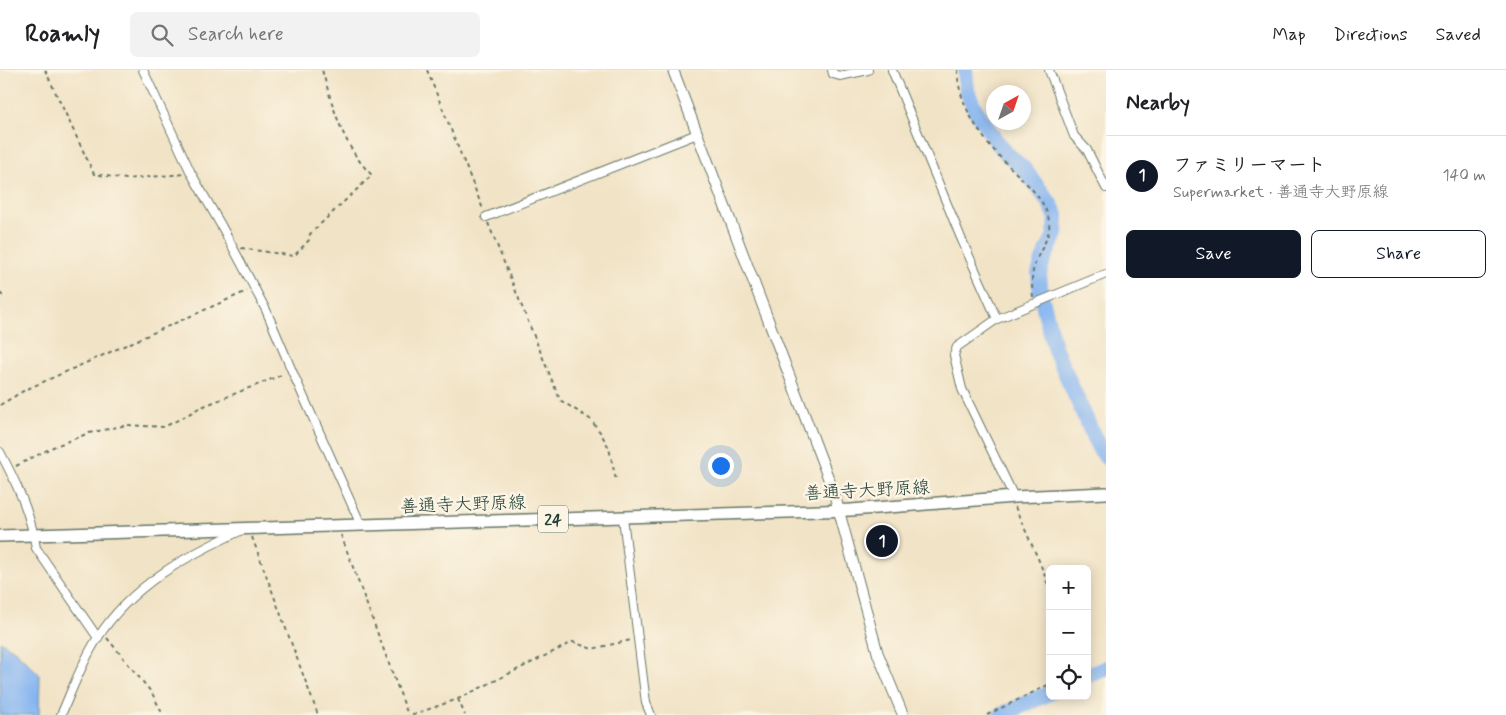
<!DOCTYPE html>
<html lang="en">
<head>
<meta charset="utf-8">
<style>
  :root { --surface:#fff; --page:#f2f2f2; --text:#202124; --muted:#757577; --line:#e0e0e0; --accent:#111827 }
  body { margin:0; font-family:Mynerve,"Klee One",sans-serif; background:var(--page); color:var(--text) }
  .controls { position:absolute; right:15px; bottom:15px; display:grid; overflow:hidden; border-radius:8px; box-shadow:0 2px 12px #0003 }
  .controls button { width:45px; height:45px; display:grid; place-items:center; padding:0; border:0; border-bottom:1px solid var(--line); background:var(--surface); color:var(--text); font:25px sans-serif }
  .compass { position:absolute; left:986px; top:15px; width:45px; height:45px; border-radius:50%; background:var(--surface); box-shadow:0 2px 12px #0003; rotate:40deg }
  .you { position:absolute; left:720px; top:395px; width:18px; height:18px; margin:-12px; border:4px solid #fff; border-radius:50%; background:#1a73e8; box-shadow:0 0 0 8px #1a73e833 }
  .badge { display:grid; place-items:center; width:32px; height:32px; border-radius:50%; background:var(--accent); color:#fff; font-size:16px; font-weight:700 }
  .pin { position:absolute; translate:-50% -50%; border:2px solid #fff; box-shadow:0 1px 5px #0006 }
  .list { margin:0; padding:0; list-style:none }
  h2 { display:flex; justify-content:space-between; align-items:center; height:65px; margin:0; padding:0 20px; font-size:21px }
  h2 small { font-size:16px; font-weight:400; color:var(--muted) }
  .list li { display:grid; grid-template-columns:32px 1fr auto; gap:15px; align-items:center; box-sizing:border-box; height:80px; padding:0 20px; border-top:1px solid var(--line) }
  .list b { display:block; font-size:19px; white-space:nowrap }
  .list p { margin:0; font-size:16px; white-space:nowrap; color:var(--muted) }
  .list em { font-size:16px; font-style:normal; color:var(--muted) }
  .actions { display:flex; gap:10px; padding:15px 20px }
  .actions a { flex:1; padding:11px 0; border:1px solid var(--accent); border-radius:8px; text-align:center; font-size:18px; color:var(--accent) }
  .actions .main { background:var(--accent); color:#fff }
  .icon { flex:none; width:28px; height:28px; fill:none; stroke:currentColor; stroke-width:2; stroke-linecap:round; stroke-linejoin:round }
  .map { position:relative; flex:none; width:1106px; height:645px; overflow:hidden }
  header { display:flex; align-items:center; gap:30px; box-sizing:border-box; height:70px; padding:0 25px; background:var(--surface); border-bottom:1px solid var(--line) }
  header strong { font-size:24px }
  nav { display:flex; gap:28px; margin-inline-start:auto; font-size:18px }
  .search { width:350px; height:45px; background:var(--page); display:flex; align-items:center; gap:12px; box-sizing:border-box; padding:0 18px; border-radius:8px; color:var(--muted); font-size:19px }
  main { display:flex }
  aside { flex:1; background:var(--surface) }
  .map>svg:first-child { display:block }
  .water { fill:#86b5f1; stroke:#527992 }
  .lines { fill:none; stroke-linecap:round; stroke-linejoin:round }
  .river { stroke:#86b5f1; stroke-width:16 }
  .building { fill:#d09791 }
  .street-casing { stroke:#687767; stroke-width:10 }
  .secondary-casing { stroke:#687767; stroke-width:12 }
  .primary-casing { stroke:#687767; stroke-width:14 }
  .path { stroke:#687767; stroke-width:2; stroke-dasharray:4 4; stroke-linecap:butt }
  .street { stroke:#fff; stroke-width:8 }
  .secondary { stroke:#fff; stroke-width:10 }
  .primary { stroke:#fff; stroke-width:11 }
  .labels { text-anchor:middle; stroke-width:5; stroke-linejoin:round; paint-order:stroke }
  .shield { fill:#fcf5e5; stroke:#617469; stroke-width:1 }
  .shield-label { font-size:16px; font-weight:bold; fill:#1f3d34 }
  .street-label { font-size:18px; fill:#1f3d34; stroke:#fcf5e5 }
</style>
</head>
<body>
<header>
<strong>Roamly</strong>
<div class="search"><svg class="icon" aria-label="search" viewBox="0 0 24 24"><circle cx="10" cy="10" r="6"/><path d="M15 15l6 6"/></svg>Search here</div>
<nav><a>Map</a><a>Directions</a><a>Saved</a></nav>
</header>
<main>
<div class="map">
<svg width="1106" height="645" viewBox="0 0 1106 645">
  <rect width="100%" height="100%" fill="#fcf5e5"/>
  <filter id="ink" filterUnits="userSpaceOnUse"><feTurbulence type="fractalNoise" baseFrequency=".02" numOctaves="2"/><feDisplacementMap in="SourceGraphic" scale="10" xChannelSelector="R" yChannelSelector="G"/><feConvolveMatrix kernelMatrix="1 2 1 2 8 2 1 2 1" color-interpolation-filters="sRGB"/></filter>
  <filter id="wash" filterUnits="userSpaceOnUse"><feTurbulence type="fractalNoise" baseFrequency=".0096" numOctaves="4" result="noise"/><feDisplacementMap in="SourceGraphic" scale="20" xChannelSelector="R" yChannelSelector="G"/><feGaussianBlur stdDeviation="1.12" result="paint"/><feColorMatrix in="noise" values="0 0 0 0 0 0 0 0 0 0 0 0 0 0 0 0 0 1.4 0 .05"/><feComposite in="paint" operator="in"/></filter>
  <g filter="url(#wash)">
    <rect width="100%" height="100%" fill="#f1e3c6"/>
    <path class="water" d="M0 571 17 582 40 605 39 645H0Z"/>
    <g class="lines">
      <path class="river" d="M965 0 967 21 975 39 994 68 1006 83 1024 99 1049 132 1056 145 1055 165 1043 190 1039 204 1041 225 1054 277 1098 376 1106 387
        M1087 606 1106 598
        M1001 645 1050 623"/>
    </g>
    <g id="blocks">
      <path class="building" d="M893 463 895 477 871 480 870 465Z"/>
    </g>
  </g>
  <g filter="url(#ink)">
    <use href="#blocks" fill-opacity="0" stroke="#687767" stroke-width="1"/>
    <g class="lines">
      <g class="street-casing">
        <path id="street" d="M143 0 191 103 222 157 266 240 292 301 361 455
          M832 0 833 4 840 6 868 0
          M892 0 961 168 997 249
          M1049 0 1074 66 1087 80 1106 118
          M486 147 697 64
          M0 382C16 412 31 444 36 478L98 568
          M1014 427 962 319 954 285 957 277 997 249 1106 204
          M623 448 646 633 651 645
          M61 645C72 620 82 592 97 569 131 515 186 486 242 460"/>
      </g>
      <g class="secondary-casing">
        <path id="secondary" d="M673 0 834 423 878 584 903 645"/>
      </g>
      <g class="primary-casing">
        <path id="primary" d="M0 466 851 440 1014 427 1106 423"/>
      </g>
      <path class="path" d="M45 0 94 104 126 109 184 104
        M427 0 483 139
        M958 0C956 31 982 69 1003 90 1017 105 1040 123 1047 143 1055 165 1040 176 1034 197 1031 207 1032 217 1033 227
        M488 153 560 330 590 349 600 362 609 378 616 410
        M241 178 294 186 309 170 310 164 372 105C343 78 333 36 322 0
        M0 223 2 225 0 230
        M0 335 25 320 247 221
        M16 396 53 377 89 363 127 355 164 357 182 348 199 338 284 304
        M1015 437 1040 493 1050 520
        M341 465 408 645
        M252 467 318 645
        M107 568 152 623 163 645
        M458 629 465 645
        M412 645 458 629 573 572 592 579 631 570
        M987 645 1050 614"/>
      <use href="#street" class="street"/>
      <use href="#secondary" class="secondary"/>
      <use href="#primary" class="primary"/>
    </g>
  </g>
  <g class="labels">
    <rect class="shield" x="538" y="435.5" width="30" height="27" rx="4"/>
    <g class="shield-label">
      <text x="553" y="455">24</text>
    </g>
    <g class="street-label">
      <text transform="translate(867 420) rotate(-3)" y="6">善通寺大野原線</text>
      <text transform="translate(463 434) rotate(-2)" y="6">善通寺大野原線</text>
    </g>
  </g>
</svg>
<div class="controls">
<button>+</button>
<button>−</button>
<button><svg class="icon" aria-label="locate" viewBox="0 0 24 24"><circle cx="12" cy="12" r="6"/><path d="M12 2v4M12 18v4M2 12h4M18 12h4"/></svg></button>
</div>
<svg class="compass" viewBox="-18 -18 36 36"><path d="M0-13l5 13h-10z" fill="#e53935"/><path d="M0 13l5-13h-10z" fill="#757577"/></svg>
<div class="you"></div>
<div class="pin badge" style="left:882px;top:471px">1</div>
</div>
<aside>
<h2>Nearby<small></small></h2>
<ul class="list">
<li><span class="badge">1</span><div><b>ファミリーマート</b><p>Supermarket · 善通寺大野原線</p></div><em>140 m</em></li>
</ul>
<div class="actions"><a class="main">Save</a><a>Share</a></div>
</aside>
</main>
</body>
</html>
